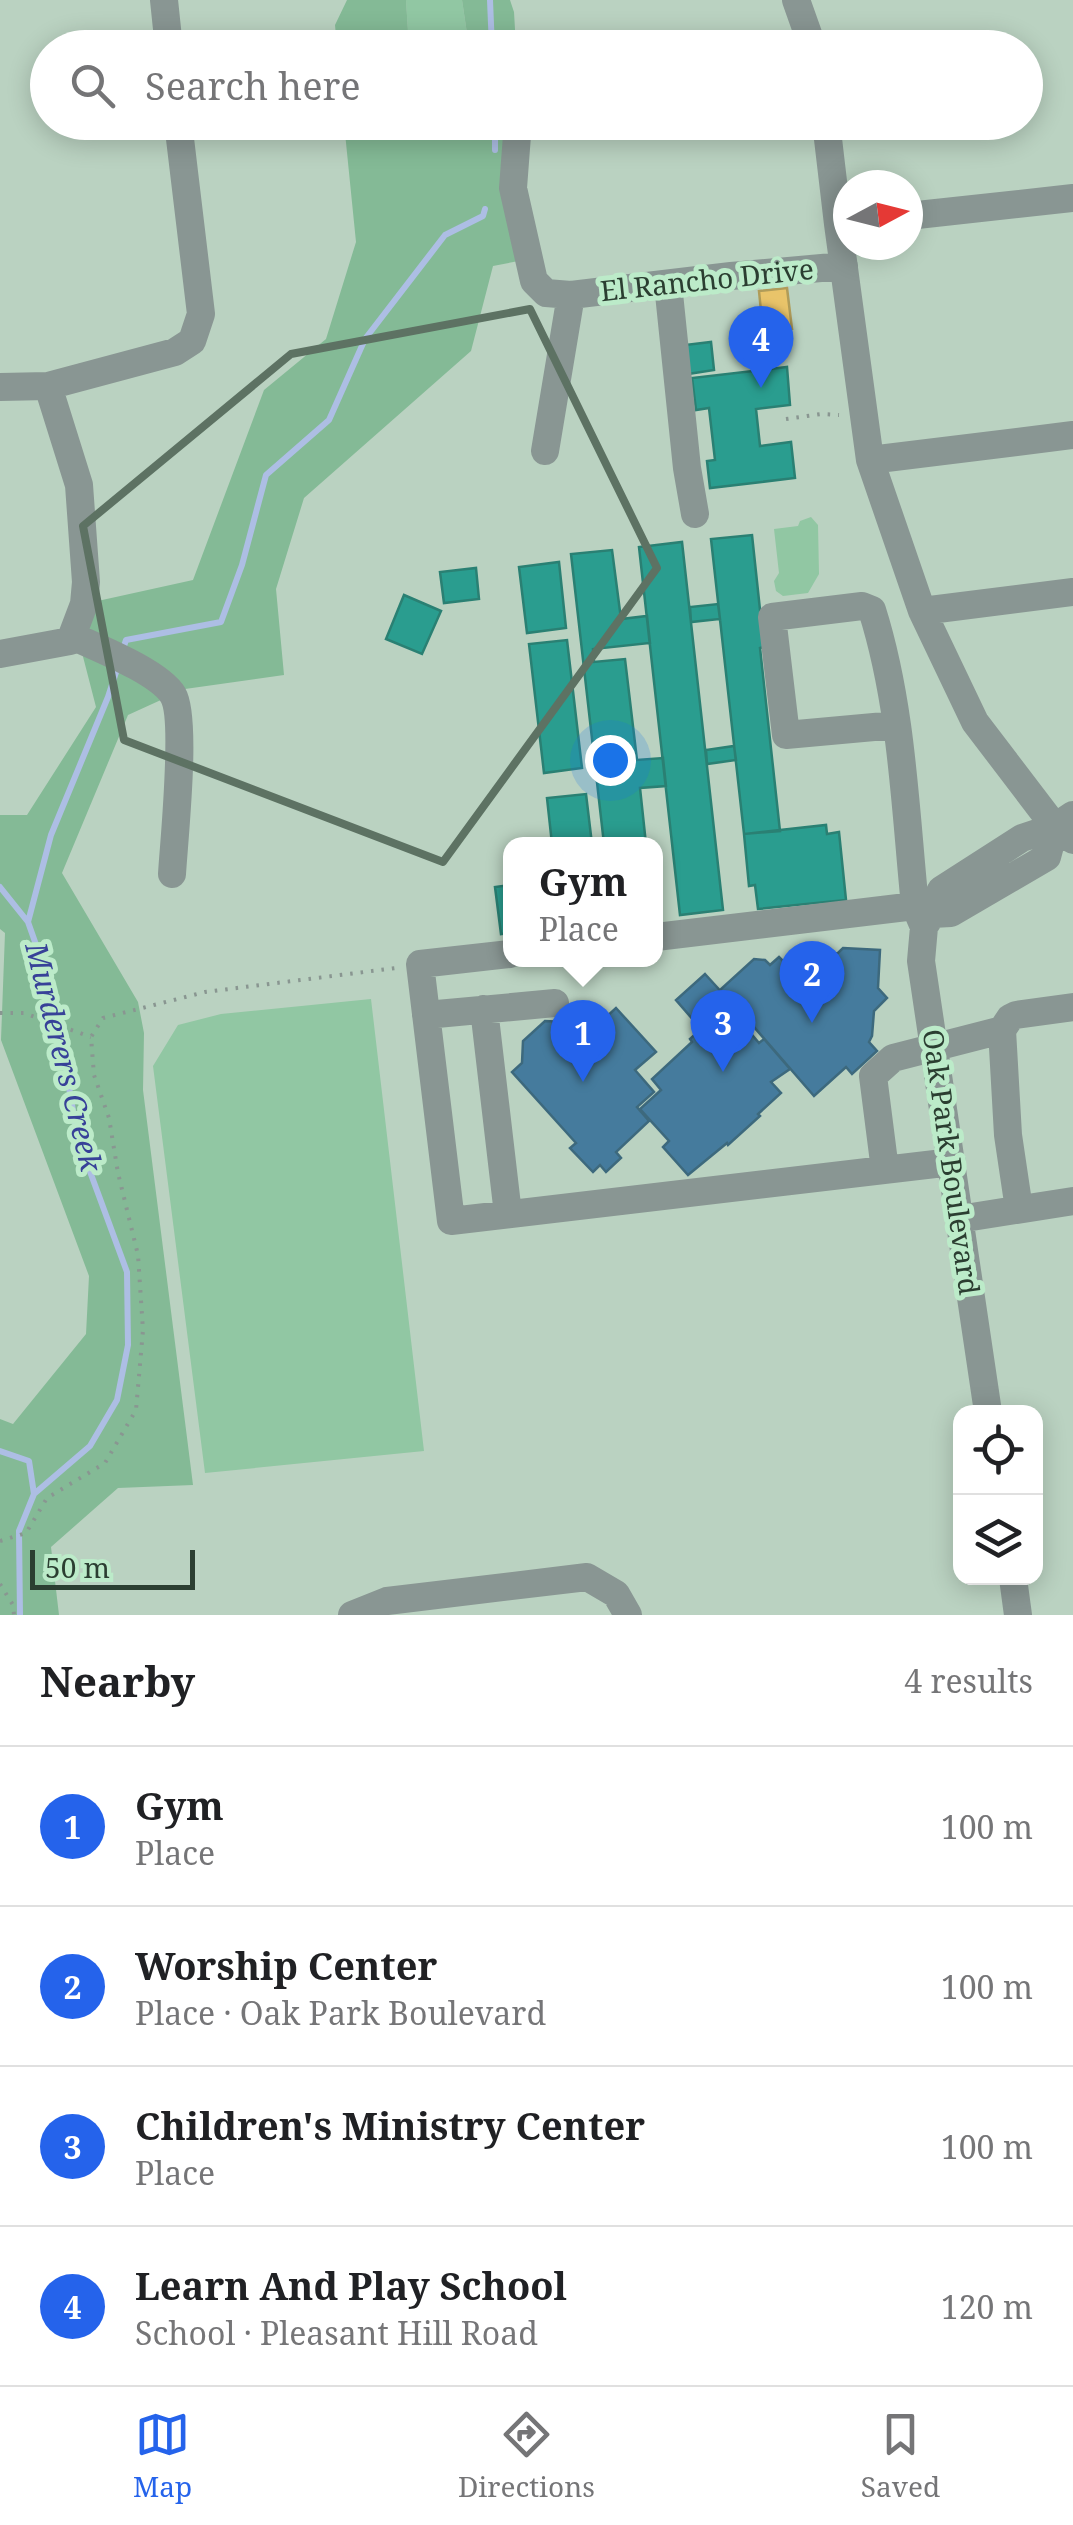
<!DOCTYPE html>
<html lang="en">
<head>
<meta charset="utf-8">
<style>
  :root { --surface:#fff; --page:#f6f6f6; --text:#202124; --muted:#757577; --line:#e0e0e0; --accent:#2563eb }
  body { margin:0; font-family:"Noto Serif",serif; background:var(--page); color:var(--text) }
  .controls { position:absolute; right:30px; bottom:30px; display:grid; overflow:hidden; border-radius:20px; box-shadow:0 5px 25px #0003 }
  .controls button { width:90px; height:90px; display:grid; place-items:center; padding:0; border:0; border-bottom:2px solid var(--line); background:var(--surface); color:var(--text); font:50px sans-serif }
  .compass { position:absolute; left:833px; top:170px; width:90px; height:90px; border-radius:50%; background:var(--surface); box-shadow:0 5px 25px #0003; rotate:83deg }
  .scale { position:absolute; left:30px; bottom:25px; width:165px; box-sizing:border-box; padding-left:10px; border:5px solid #2b3e31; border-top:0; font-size:28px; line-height:35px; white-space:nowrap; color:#2b3e31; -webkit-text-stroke:8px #bcebc9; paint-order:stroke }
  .you { position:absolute; left:610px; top:760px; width:35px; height:35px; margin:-25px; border:8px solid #fff; border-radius:50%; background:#1a73e8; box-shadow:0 0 0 15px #1a73e833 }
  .badge { display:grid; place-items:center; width:65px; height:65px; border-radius:50%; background:var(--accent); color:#fff; font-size:32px; font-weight:700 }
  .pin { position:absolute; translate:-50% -82px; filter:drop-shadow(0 2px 5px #0008) }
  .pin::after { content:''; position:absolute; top:52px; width:35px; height:30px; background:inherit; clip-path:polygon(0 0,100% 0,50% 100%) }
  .popup { position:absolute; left:503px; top:837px; width:160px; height:130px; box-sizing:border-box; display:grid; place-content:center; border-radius:20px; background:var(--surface); filter:drop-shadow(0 2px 8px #0005); font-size:32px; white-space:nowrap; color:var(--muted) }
  .popup b { font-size:38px; color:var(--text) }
  .popup::after { content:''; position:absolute; left:50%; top:100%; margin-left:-20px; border:20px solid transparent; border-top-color:var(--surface) }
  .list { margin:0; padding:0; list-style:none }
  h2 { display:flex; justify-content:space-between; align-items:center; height:130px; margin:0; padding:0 40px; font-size:42px }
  h2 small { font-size:32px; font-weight:400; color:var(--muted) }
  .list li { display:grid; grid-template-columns:65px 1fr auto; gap:30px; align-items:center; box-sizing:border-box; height:160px; padding:0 40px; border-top:2px solid var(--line) }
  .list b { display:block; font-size:38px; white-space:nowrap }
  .list p { margin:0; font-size:32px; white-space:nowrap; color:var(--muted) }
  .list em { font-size:32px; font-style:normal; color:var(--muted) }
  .icon { flex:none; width:55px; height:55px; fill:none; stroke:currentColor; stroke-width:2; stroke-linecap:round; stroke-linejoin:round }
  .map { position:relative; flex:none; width:1073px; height:1615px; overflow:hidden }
  .search { position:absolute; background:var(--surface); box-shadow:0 5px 25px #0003; left:30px; right:30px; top:30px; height:110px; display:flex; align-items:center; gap:25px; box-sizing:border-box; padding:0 35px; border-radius:55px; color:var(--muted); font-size:38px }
  .sheet { height:770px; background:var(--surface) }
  nav { display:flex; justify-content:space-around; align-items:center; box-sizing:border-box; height:140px; border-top:2px solid var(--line); background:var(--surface); font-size:28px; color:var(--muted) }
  nav a { display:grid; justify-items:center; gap:5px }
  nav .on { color:var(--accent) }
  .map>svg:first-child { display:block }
  .green { fill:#91c7a3 }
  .forest { fill:#84ba96 }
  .homes { fill:#e9c46a; stroke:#b09c59; stroke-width:2.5 }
  .schools { fill:#2a9d8f; stroke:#2a8073; stroke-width:2.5 }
  .public { fill:#457b9d; stroke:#3d697d; stroke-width:2.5 }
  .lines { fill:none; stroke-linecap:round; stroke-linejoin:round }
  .stream { stroke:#adbee4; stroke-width:6 }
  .path { stroke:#899691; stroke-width:4; stroke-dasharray:2.5 8; stroke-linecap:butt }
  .minor { stroke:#899693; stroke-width:28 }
  .marked { fill:none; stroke:#5d7263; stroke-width:8; stroke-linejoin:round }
  .labels { text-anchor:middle; stroke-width:10; stroke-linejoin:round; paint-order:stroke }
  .street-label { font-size:28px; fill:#2b3e31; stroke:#bcebc9 }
  .water-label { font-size:30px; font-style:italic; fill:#374198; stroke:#bcebc9 }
</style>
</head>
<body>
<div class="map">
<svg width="1073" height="1615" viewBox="0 0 1073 1615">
  <rect width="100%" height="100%" fill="#bad2c1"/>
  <path class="green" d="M406 0H462L469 47H409Z
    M424 123H480L482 138 440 135Z
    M811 517 818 525 819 574 808 593 783 596 776 591 774 581 779 573 774 529 798 526 800 521Z
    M371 999 424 1451 205 1473 153 1066 178 1025 221 1014Z"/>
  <path class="forest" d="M347 0H406L409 47H337L335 25Z
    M462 0H510L514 12 516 47H469Z
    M344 123H424L440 135 481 138 480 123H518L529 259 493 266 471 351 304 498 276 589 284 675 185 689 128 715 62 873 138 1002 144 1033 143 1090 193 1485 118 1488 51 1547 59 1615H0V1419L13 1424 86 1334 89 1276 1 1040 5 933 0 929V815H27L96 707 80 645 84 604 193 580 264 390 326 339 356 242Z"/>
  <path class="homes" d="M787 288 792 329 782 330 784 352 760 355 757 332 763 331 759 291Z"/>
  <path class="schools" d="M711 342 714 370 688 374 685 345Z
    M787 367 790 405 756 409 760 446 791 442 795 478 710 488 707 461 715 460 709 408 696 410 692 378Z
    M752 535 764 647 760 648 780 831 744 834 711 539Z
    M682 542 723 910 680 915 639 547Z
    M612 550 621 619 647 616 650 643 593 649 594 662 625 659 637 760 663 758 666 786 640 788 646 844H604L571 554Z
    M559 562 566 628 527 633 519 567Z
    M476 568 479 599 444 603 440 572Z
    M404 595 441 611 422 654 386 639Z
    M718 604 720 619 691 622 690 607Z
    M567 640 582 768 544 773 529 644Z
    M734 746 736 760 707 764 706 750Z
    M586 794 592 844H552L547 798Z
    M826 825 827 834 839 832 846 900 758 909 755 885 749 886 744 834Z
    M510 885V933L501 934 495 887Z"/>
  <path class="public" d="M843 948 880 950 878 988 887 998 874 1011 872 1036 869 1042 877 1051 852 1074 846 1067 814 1096 721 989 754 959 765 960 770 965 779 957 785 963 796 953 811 955 815 952H828L830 954 838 953Z
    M705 974 747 1020 743 1024 759 1043 764 1039 790 1069 771 1082 781 1093 758 1114 760 1116 728 1145 727 1143 688 1175 663 1147 669 1141 640 1109 661 1090 652 1079 692 1042 690 1039 701 1029 676 1000Z
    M616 1008 656 1052 635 1070 654 1092 637 1107 649 1121 616 1152 621 1158 606 1172 600 1165 593 1172 570 1148 576 1143 512 1072 522 1063 523 1041 545 1021 566 1022 577 1013 592 1030Z"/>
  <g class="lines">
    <path class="stream" d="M490 0 492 48
      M495 122V150
      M123 649 126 640 221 622 242 565 266 475 329 420 365 339 445 235 483 216 485 209
      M0 887 28 922 52 990 78 1139 127 1272 128 1345 117 1400 90 1446 34 1494 19 1531 20 1615
      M28 922 51 835 108 697 118 666
      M0 1451 29 1461 34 1494"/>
    <path class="path" d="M786 419 821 414 839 415
      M0 1013H24L91 1037
      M0 1541 26 1533 47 1498 105 1463 136 1410 143 1330 138 1255 118 1173 109 1118 94 1075 91 1037 103 1018 205 992 396 968
      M0 1584 13 1605 14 1615"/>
    <path class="minor" d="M164 0 169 48
      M796 0 813 48
      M518 122 513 188 534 281 546 293 571 295 545 451
      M826 122 838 224 870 460 922 611 975 722 1055 827 1073 840
      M908 216 1073 198
      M668 284 687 468 695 514
      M571 295 731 276 844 266
      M0 387 48 386 175 352 192 341 201 314 178 122
      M870 460 1073 435
      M922 611 1073 592
      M72 636C98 648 159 672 173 695 187 718 174 840 172 874
      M0 654 70 641 84 604 86 582 79 485 48 386
      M896 725 786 735 772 617 862 606 872 610C902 705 905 807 915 906L924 927
      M932 914 951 913 1047 857 1055 827
      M656 937 915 906
      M510 954 420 964 451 1221 952 1162
      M484 1009 508 1214
      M426 1015 555 1003
      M885 1170 873 1076 893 1058 1002 1030
      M1019 1209 1008 1135 1002 1030 1010 1018 1016 1015 1073 1007
      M959 1219 1073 1201
      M988 1412 921 961 924 927 932 914 941 890 1022 838 1055 827 1073 815
      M1013 1578 1018 1615
      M352 1615 387 1601 587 1577 616 1594 628 1615"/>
  </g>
  <path class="marked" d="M530 309 657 568 443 862 124 740 83 526 291 354Z"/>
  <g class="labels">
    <g class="street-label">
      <text transform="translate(707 280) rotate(-6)" y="10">El Rancho Drive</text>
      <text transform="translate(951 1162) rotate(82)" y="10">Oak Park Boulevard</text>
    </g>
    <g class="water-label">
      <text transform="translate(63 1057) rotate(76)" y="10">Murderers Creek</text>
    </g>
  </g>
</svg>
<div class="controls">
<button><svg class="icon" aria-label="locate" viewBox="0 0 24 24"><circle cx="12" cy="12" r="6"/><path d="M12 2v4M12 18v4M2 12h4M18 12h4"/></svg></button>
<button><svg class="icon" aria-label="layers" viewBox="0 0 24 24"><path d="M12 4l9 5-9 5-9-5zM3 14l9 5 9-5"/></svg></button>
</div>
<svg class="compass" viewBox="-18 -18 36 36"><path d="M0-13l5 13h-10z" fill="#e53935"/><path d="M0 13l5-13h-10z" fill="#757577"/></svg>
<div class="scale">50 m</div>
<div class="you"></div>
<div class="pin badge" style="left:583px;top:1082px">1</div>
<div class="popup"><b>Gym</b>Place</div>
<div class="pin badge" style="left:812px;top:1023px">2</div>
<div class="pin badge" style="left:723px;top:1072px">3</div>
<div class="pin badge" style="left:761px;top:388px">4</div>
<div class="search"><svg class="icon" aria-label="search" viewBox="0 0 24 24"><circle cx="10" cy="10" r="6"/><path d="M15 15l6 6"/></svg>Search here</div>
</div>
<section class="sheet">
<h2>Nearby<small>4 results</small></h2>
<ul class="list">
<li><span class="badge">1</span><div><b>Gym</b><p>Place</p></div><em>100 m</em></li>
<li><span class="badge">2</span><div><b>Worship Center</b><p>Place · Oak Park Boulevard</p></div><em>100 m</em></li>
<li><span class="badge">3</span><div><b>Children's Ministry Center</b><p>Place</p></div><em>100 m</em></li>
<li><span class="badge">4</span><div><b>Learn And Play School</b><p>School · Pleasant Hill Road</p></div><em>120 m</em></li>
</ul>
</section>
<nav>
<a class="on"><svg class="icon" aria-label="map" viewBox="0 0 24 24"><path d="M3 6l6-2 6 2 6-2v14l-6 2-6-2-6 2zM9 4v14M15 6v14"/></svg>Map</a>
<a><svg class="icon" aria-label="directions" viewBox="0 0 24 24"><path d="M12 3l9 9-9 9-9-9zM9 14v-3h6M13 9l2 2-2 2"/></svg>Directions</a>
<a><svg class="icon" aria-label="saved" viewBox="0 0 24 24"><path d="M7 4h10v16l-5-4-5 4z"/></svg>Saved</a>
</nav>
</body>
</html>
